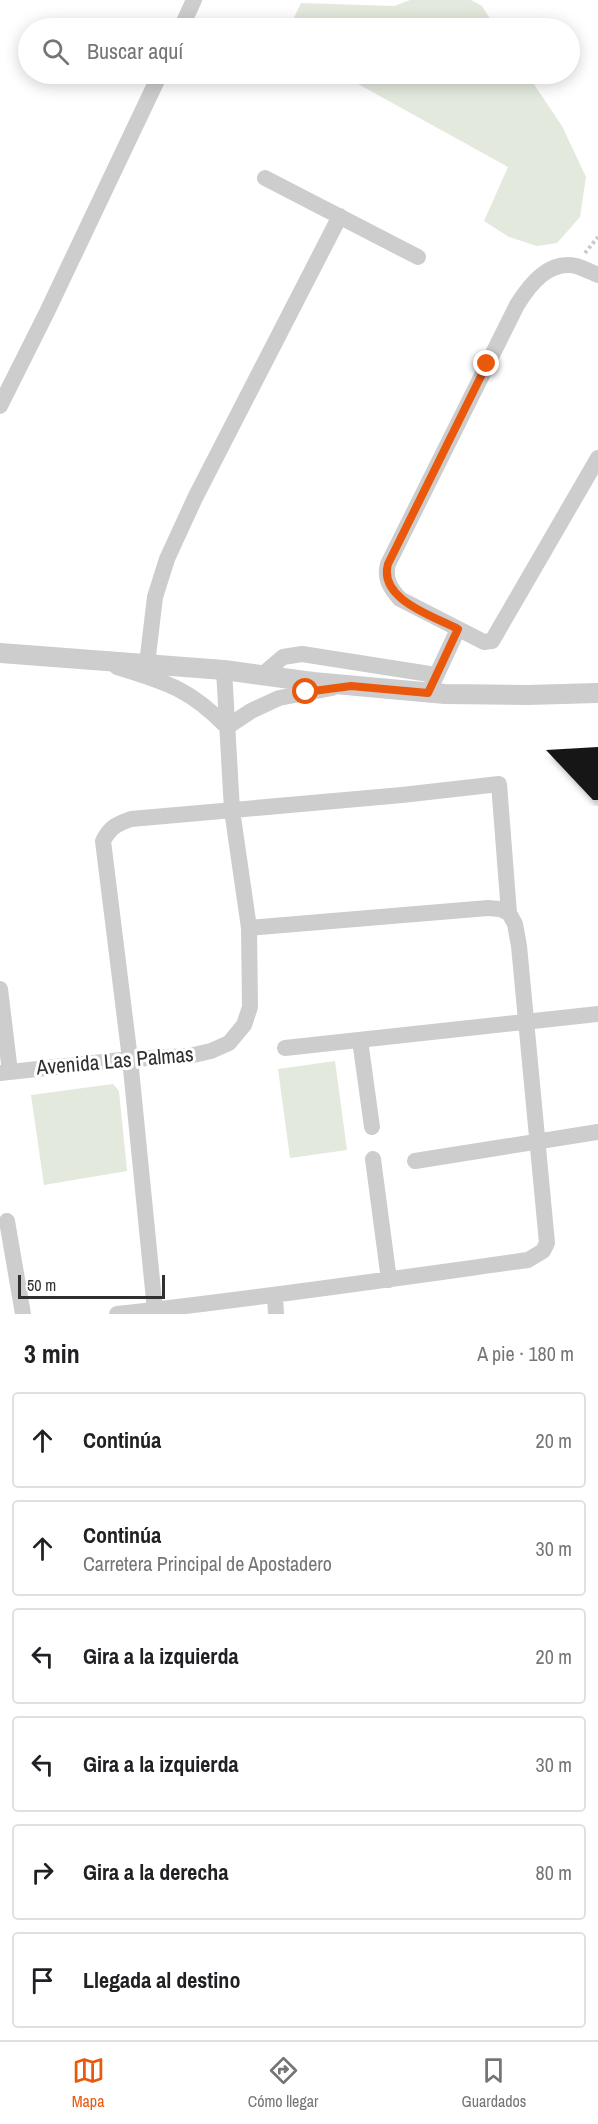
<!DOCTYPE html>
<html lang="es">
<head>
<meta charset="utf-8">
<style>
  :root { --surface:#fff; --page:#f6f6f6; --text:#202124; --muted:#757577; --line:#e0e0e0; --accent:#ea580c }
  body { margin:0; font-family:"Archivo Narrow",sans-serif; background:var(--page); color:var(--text) }
  .scale { position:absolute; left:18px; bottom:15px; width:147px; box-sizing:border-box; padding-left:6px; border:3px solid #303030; border-top:0; font-size:16px; line-height:21px; white-space:nowrap; color:#303030; -webkit-text-stroke:4px #fff; paint-order:stroke }
  .stop { position:absolute; width:18px; height:18px; margin:-14px; border:4px solid #ea580c; border-radius:50%; background:#fff }
  .stop.end { background:#ea580c; border-color:#fff; box-shadow:0 2px 6px #0008 }
  .list { margin:0; padding:0; list-style:none }
  h2 { display:flex; justify-content:space-between; align-items:center; height:78px; margin:0; padding:0 24px; font-size:26px }
  h2 small { font-size:20px; font-weight:400; color:var(--muted) }
  .list li { display:grid; grid-template-columns:39px 1fr auto; gap:18px; align-items:center; box-sizing:border-box; height:96px; margin:0 12px 12px; padding:0 12px; border:2px solid var(--line); border-radius:6px }
  .list b { display:block; font-size:22px; white-space:nowrap }
  .list p { margin:0; font-size:20px; white-space:nowrap; color:var(--muted) }
  .list em { font-size:20px; font-style:normal; color:var(--muted) }
  .icon { flex:none; width:33px; height:33px; fill:none; stroke:currentColor; stroke-width:2; stroke-linecap:round; stroke-linejoin:round }
  .map { position:relative; flex:none; width:598px; height:1314px; overflow:hidden }
  .search { position:absolute; background:var(--surface); box-shadow:0 3px 15px #0003; left:18px; right:18px; top:18px; height:66px; display:flex; align-items:center; gap:15px; box-sizing:border-box; padding:0 21px; border-radius:33px; color:var(--muted); font-size:22px }
  .sheet { height:726px; background:var(--surface) }
  nav { display:flex; justify-content:space-around; align-items:center; box-sizing:border-box; height:84px; border-top:2px solid var(--line); background:var(--surface); font-size:16px; color:var(--muted) }
  nav a { display:grid; justify-items:center; gap:3px }
  nav .on { color:var(--accent) }
  .map>svg:first-child { display:block }
  .green { fill:#e3e9dd }
  .building { fill:#171717; filter:url(#shadow) }
  .lines { fill:none; stroke-linecap:round; stroke-linejoin:round }
  .path { stroke:#cacaca; stroke-width:4; stroke-dasharray:3 3; stroke-linecap:butt }
  .minor { stroke:#cdcdcd; stroke-width:16 }
  .tertiary { stroke:#cdcdcd; stroke-width:20 }
  .route { stroke:#ea580c; stroke-width:8 }
  .labels { text-anchor:middle; stroke-width:6; stroke-linejoin:round; paint-order:stroke }
  .street-label { font-size:21px; fill:#303030; stroke:#fff }
</style>
</head>
<body>
<div class="map">
<svg width="598" height="1314" viewBox="0 0 598 1314">
  <defs>
    <filter id="shadow"><feDropShadow dx="3.5" dy="6" stdDeviation="3" flood-color="#0004"/></filter>
  </defs>
  <rect width="100%" height="100%" fill="#fff"/>
  <path class="green" d="M410 0H471L482 6 496 28H289L301 3 394 6Z
    M340 74H527L562 126 586 177 580 217 557 243 537 246 509 237 484 221 508 167Z
    M335 1061 347 1150 290 1158 278 1069Z
    M113 1084 119 1091 127 1171 44 1185 31 1095Z"/>
  <path class="building" d="M598 747V800H593L546 750Z"/>
  <g class="lines">
    <path class="path" d="M585 253 598 237"/>
    <path class="minor" d="M181 28 194 0
      M265 178 418 257
      M598 275C591 272 583 268 576 266 549 260 530 284 517 305L388 564C384 578 390 588 400 599L484 642 492 641 598 458
      M0 406 47 312 160 74
      M147 664 155 597 167 559 195 498 340 216
      M117 667C166 682 190 689 227 727L251 711 279 698 332 688
      M262 675 283 657 302 654 436 675
      M432 685 458 629
      M249 928 488 908 500 909 509 913
      M0 989 10 1072
      M360 1040 372 1127
      M285 1048 598 1014
      M0 1073 130 1059 189 1056 211 1051 229 1043 244 1025 250 1007 249 928 232 810 224 670
      M373 1159 389 1280
      M415 1161 598 1132
      M7 1221 23 1314
      M275 1296 276 1314
      M117 1314C254 1299 391 1279 528 1260L543 1251 547 1243 519 946 515 924 509 913 499 784 402 795 131 819C117 824 110 827 103 841L130 1059 155 1310"/>
    <path class="tertiary" d="M0 653 224 670 313 682 445 694 527 695 598 693"/>
  </g>
  <g class="lines">
    <path class="route" d="M306 692 351 686 428 693 458 629C433 616 378 599 388 564L487 364"/>
  </g>
  <g class="labels">
    <g class="street-label">
      <text transform="translate(115 1061) rotate(-5)" y="7">Avenida Las Palmas</text>
    </g>
  </g>
</svg>
<div class="scale">50 m</div>
<div class="stop" style="left:306px;top:692px"></div>
<div class="stop end" style="left:487px;top:364px"></div>
<div class="search"><svg class="icon" aria-label="search" viewBox="0 0 24 24"><circle cx="10" cy="10" r="6"/><path d="M15 15l6 6"/></svg>Buscar aquí</div>
</div>
<section class="sheet">
<h2>3 min<small>A pie · 180 m</small></h2>
<ul class="list">
<li><svg class="icon" aria-label="ahead" viewBox="0 0 24 24"><path d="M12 20V5M6 11l6-6 6 6"/></svg><div><b>Continúa</b></div><em>20 m</em></li>
<li><svg class="icon" aria-label="ahead" viewBox="0 0 24 24"><path d="M12 20V5M6 11l6-6 6 6"/></svg><div><b>Continúa</b><p>Carretera Principal de Apostadero</p></div><em>30 m</em></li>
<li><svg class="icon" aria-label="left" viewBox="0 0 24 24"><path d="M17 20v-9H6M10 6l-5 5 5 5"/></svg><div><b>Gira a la izquierda</b></div><em>20 m</em></li>
<li><svg class="icon" aria-label="left" viewBox="0 0 24 24"><path d="M17 20v-9H6M10 6l-5 5 5 5"/></svg><div><b>Gira a la izquierda</b></div><em>30 m</em></li>
<li><svg class="icon" aria-label="right" viewBox="0 0 24 24"><path d="M7 20v-9h11M14 6l5 5-5 5"/></svg><div><b>Gira a la derecha</b></div><em>80 m</em></li>
<li><svg class="icon" aria-label="arrive" viewBox="0 0 24 24"><path d="M6 21V4h12l-3 4 3 4H6"/></svg><div><b>Llegada al destino</b></div></li>
</ul>
</section>
<nav>
<a class="on"><svg class="icon" aria-label="map" viewBox="0 0 24 24"><path d="M3 6l6-2 6 2 6-2v14l-6 2-6-2-6 2zM9 4v14M15 6v14"/></svg>Mapa</a>
<a><svg class="icon" aria-label="directions" viewBox="0 0 24 24"><path d="M12 3l9 9-9 9-9-9zM9 14v-3h6M13 9l2 2-2 2"/></svg>Cómo llegar</a>
<a><svg class="icon" aria-label="saved" viewBox="0 0 24 24"><path d="M7 4h10v16l-5-4-5 4z"/></svg>Guardados</a>
</nav>
</body>
</html>
